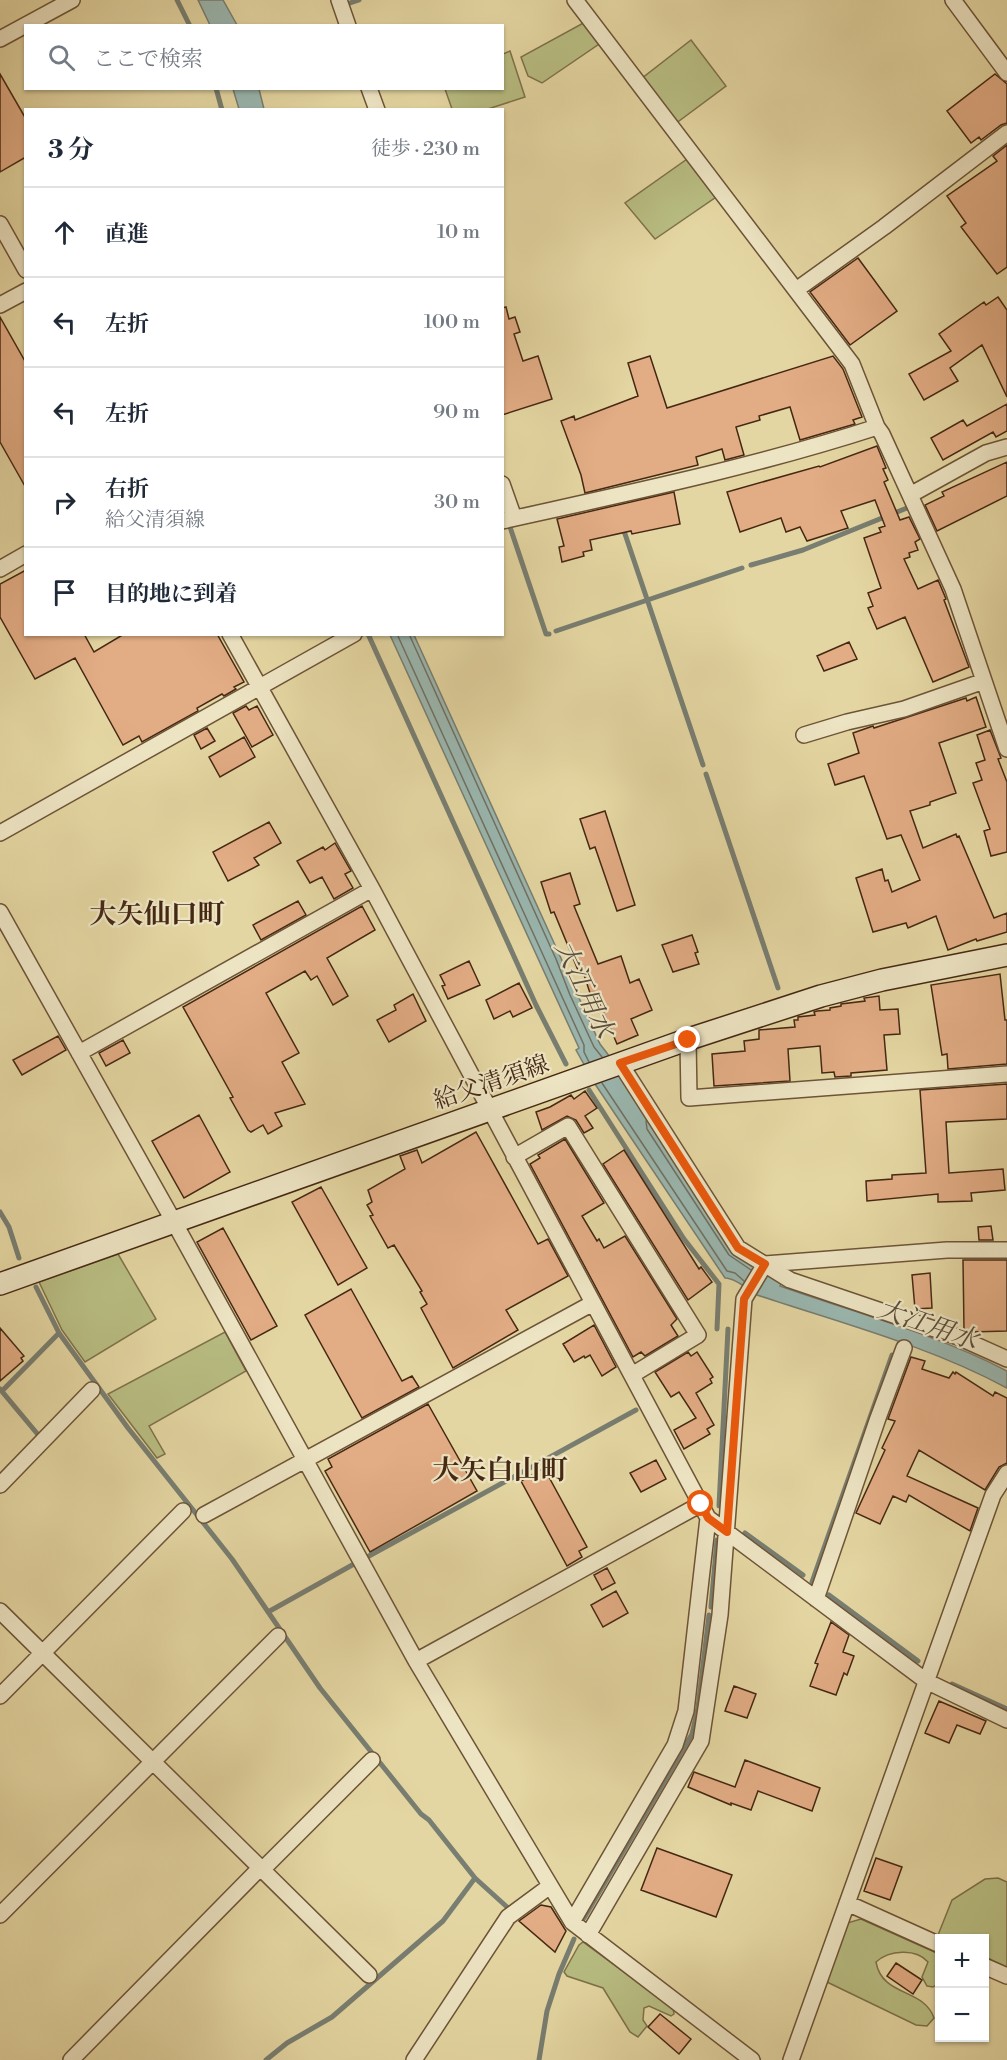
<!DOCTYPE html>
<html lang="ja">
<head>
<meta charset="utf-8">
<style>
  :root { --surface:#fff; --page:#f2f2f3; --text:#1f2937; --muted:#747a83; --line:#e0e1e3 }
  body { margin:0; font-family:"Libre Bodoni","Noto Serif JP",serif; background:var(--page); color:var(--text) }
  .controls { position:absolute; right:18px; bottom:18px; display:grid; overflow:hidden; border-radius:0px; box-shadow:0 2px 4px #0004 }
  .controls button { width:54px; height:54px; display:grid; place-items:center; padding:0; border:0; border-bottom:2px solid var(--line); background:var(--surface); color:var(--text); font:30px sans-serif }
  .stop { position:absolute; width:18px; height:18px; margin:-14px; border:4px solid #ea580c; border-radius:50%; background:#fff }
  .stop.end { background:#ea580c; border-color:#fff; box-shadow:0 2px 6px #0008 }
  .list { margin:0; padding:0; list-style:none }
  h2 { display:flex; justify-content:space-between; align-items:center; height:78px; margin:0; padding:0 24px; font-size:26px }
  h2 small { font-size:20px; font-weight:400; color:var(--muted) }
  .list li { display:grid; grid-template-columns:39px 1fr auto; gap:18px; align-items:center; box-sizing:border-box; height:90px; padding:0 24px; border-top:2px solid var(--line) }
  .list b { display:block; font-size:22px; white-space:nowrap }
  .list p { margin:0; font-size:20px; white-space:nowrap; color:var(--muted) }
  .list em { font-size:20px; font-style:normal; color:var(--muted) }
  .icon { flex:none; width:33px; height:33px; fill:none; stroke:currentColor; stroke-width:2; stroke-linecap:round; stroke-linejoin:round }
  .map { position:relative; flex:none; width:1007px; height:2060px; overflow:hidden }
  .search { position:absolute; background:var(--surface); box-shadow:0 2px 4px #0004; left:24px; top:24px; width:480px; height:66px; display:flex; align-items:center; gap:15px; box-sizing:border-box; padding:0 21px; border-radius:0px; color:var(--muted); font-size:22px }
  .panel { position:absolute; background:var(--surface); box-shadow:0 2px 4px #0004; left:24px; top:108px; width:480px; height:528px; border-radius:0px }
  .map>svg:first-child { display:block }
  .green { fill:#b8bd82; stroke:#7e724a; stroke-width:1.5 }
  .water { fill:#9ab7b0; stroke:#787e71; stroke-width:1.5 }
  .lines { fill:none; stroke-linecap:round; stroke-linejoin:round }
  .shore { stroke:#707062; stroke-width:1.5 }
  .stream { stroke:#787e71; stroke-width:5 }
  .building { fill:#e2ac84; stroke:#452813; stroke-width:1.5 }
  .minor-casing { stroke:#6d5437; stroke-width:18 }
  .secondary-casing { stroke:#452813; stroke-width:24 }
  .minor { stroke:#ede4c3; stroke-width:15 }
  .secondary { stroke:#ede4c3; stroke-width:21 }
  .route { stroke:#ea580c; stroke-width:8 }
  .labels { text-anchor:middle; stroke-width:4.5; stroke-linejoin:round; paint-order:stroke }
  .street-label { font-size:24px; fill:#452813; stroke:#ede4c3 }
  .water-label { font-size:26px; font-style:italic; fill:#5a4c3a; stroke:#ede4c3 }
  .quarter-label { font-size:27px; font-weight:bold; fill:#452813; stroke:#ede4c3 }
</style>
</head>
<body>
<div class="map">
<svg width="1007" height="2060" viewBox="0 0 1007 2060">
  <rect width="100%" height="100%" fill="#e4d6a2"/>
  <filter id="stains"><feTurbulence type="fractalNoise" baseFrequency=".00333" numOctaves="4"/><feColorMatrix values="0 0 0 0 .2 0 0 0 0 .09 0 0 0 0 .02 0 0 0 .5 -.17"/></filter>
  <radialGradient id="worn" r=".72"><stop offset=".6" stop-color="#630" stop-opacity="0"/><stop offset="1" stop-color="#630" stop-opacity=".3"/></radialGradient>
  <path class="green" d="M587 21 602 42 542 83 528 76 521 57Z
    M691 40 726 86 675 124 641 79Z
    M510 51 525 97 488 109H452L445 89 502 88 503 54Z
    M690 157 719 195 655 239 625 203Z
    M118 1254 156 1319 85 1362 62 1330 39 1282Z
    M225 1332 246 1371 149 1426 165 1454 157 1458 108 1394Z
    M998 1878 1007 1882V1967L985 1957 984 1938H946L938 1935 952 1900 985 1879Z
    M861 1919 939 1954V1983L933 1987 927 1986 922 1977 928 1962C916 1948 889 1950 876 1962 882 1997 924 1988 934 2018L927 2026 916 2025 827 1982 847 1923Z
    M583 1942 673 2008 674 2014 671 2016 649 2006 644 2008 643 2020 647 2026 638 2037 630 2032 603 1988 567 1976 564 1972 579 1945Z"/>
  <path class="water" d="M198 0H223L237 25H210Z
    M233 89H259L264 109H239Z
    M390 635H414L600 1044 623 1074 734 1251 782 1281 780 1286C856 1313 936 1334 1007 1371V1388C929 1346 841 1323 757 1295 747 1289 735 1278 725 1278L595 1084 576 1050 579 1048Z"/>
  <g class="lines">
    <path class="shore" d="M397 634 584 1045V1052L589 1062
      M409 634 556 959 570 995 594 1047 602 1057
      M602 1083 727 1271 735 1273 744 1281
      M646 1121 647 1129 729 1255 751 1270"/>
    <path class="stream" d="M177 0 190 26
      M347 4 359 0
      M216 88 222 110
      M510 527 546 634H549
      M623 528 703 765
      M751 565 803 550 907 508
      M556 631 742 568
      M368 634 536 1005 566 1064
      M706 774 778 988
      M589 1090 684 1239 719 1284 717 1329
      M0 1212 9 1227 19 1258
      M36 1287 59 1333 128 1428 232 1559 320 1688 421 1814 429 1820 475 1878
      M0 1389 40 1437 39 1438
      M2 1391 59 1333
      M719 1506 728 1329
      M745 1533 803 1575
      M369 1556 636 1410
      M812 1582 892 1355
      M829 1595 918 1661
      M711 1607 717 1540
      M268 1612 354 1564
      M952 1684 1007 1709
      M584 1918 692 1734 698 1708 709 1615
      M266 2060 287 2043 332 2017 443 1921 475 1878 507 1907
      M539 2060 547 2011 559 1974 574 1939"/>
  </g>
  <path class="building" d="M0 74 26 119V157L0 172Z
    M995 74 1007 84V123L1001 125 981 140 979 137 971 143 947 111Z
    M1007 145V267L997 274 961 227 966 223 947 196 997 161 993 156Z
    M858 258 897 311 850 345 810 292Z
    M998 297 1007 310V397L982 345 950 368 958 381 924 400 909 374 951 351 939 334 984 302 986 305Z
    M506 307 509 319 515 317 520 332 514 334 523 361 538 356 552 399 502 415V308Z
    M0 317 26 363V488L0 442Z
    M650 356 667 408 833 356 843 369 862 417 853 420 855 424 800 440 790 407 759 416 760 420 736 427 744 455 725 460 722 449 696 457 698 465 585 493 581 475 561 421 574 416 575 420 638 396 628 363Z
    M1007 404V431L996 437 993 432 943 460 931 438 963 420 967 426Z
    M877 446 886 468 883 469 888 480 884 482 900 520 909 517 920 539 915 542 918 550 909 553 910 557 904 559 918 589 938 580 946 599 944 600 969 667 933 682 905 617 877 629 868 608 873 606 868 593 881 588 864 538 881 532 879 528 885 526 875 500 841 511 848 528 807 541 800 527 786 532 781 518 740 532 727 492 819 466 820 467Z
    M1007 462V496L937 531 925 505 944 496 942 492Z
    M674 492 680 524 632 534 631 531 590 540 592 550 583 552 584 556 562 562 559 547 564 546 557 519Z
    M26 570V634H84L94 652 124 634H217L244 682 234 687 236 689 224 696 222 694 197 708 198 711 142 742 139 736 123 745 75 658 35 679 0 617V584Z
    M849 642 857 659 824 671 817 656Z
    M976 697 986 727 939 743 956 793 930 802V805L910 811 923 848 956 834 957 837 959 836 994 918 1007 913V932L977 941 976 939 948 950 936 916 908 928 906 923 873 932 856 878 882 869 885 881 888 880 892 892 920 880 901 835 887 839 864 776 835 785 828 764 859 753 853 733 873 726 874 728 966 698 967 701Z
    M246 706 249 710 257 706 273 735 252 747 233 713Z
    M207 728 215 741 201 749 194 735Z
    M990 730 1001 758 998 759 1007 782V852L991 856 984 831 990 829 973 783 982 780 976 763 985 760 977 735Z
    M244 737 255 757 220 777 209 757Z
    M605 811 635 905 617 911 595 847 590 849 580 819Z
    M269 822 281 843 254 858 259 865 228 881 213 852Z
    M335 843 351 871 345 874 353 888 334 899 322 877 310 883 297 861 323 847 325 850Z
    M570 873 580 904 574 906 598 964 621 956 630 983 639 979 652 1010 631 1019 638 1035 617 1044 595 992 590 993 582 969 578 970 554 912 551 913 541 882Z
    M298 901 306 915 261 940 253 925Z
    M362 906 375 930 327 958 348 996 333 1005 317 976 311 980 305 971 266 993 299 1053 282 1062 305 1104 275 1113 282 1126 268 1134 263 1125 251 1132 248 1130 230 1098 233 1097 183 1007Z
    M692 935 698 952 695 953 699 964 673 972 662 945Z
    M469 961 480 985 448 999 442 986 445 985 440 975Z
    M1000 974 1005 1020H1007V1064L948 1069 947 1054 942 1055 931 985Z
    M519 983 532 1008 513 1017 510 1011 494 1019 486 1000Z
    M413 994 426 1021 389 1042 377 1020 396 1010 394 1005Z
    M879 996 880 1010 898 1009 900 1034 884 1035 887 1070 851 1073V1076L835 1077 834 1072 822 1073 820 1046 788 1049 790 1081 714 1086 712 1054 745 1051 744 1041 759 1039V1030L795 1027 794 1020H798V1017L815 1015 814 1012 817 1011 830 1010V1008L841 1006V1004L865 1001 864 998Z
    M58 1036 66 1050 22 1075 13 1060Z
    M123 1040 130 1053 106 1066 99 1053Z
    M1007 1084V1119L946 1122 949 1173 1003 1169 1005 1190 971 1193 972 1201 938 1202V1194L867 1201 866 1181 892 1179V1175L926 1173 920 1090Z
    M585 1091 597 1108 585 1116 593 1128 584 1133 576 1120 567 1116 542 1130 536 1112 550 1107 571 1095 574 1099Z
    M199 1115 230 1172 184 1198 152 1141Z
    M476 1132 538 1244 548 1239 568 1276 506 1310 518 1330 453 1368 421 1308 427 1304 420 1292 422 1291 394 1245 388 1248 370 1216 373 1215 367 1205 372 1202 368 1190 405 1169 400 1156 417 1150 422 1163Z
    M565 1139 604 1203 582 1216 597 1241 599 1239 604 1248 625 1236 677 1319 671 1325 678 1336 645 1356 641 1352 633 1357 530 1164 540 1158 538 1155Z
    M624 1150 699 1269 701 1267 712 1282 688 1300 603 1164Z
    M321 1187 367 1268 338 1285 292 1202Z
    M991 1226 993 1240H979L978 1227Z
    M223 1228 277 1326 251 1340 197 1242Z
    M963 1260H1007V1331L970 1332 964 1329Z
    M930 1273 932 1308 915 1309 912 1275Z
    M351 1289 402 1381 412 1376 419 1387 362 1418 305 1315Z
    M594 1325 616 1367 602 1376 590 1355 585 1358 584 1356 574 1362 563 1344Z
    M0 1328 24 1356 21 1358 23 1361 0 1381Z
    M688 1352 691 1356 697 1352 713 1377 710 1379 712 1383 696 1393 714 1425 707 1429 710 1434 684 1449 674 1430 696 1418 679 1392 671 1397 655 1372Z
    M911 1357 925 1361 922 1369 949 1378 953 1372 955 1374 956 1372 993 1396 995 1392 1007 1398V1463L999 1467 985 1490 919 1450 907 1476 978 1508 970 1531 909 1495 906 1502 893 1496 880 1524 856 1513 885 1450 882 1448 895 1421 888 1419Z
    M428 1404 477 1491 370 1552 325 1471 332 1467 328 1459Z
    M656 1460 666 1479 641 1492 630 1473Z
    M544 1468 587 1547 579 1551 582 1557 567 1566 521 1481Z
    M607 1568 615 1583 602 1590 594 1575Z
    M616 1591 628 1613 603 1627 591 1605Z
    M831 1622 849 1635 843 1652 854 1656 847 1675 844 1673 836 1695 810 1686 818 1664 815 1663Z
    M734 1686 756 1694 747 1718 725 1711Z
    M939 1701 986 1721 980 1734 957 1725 949 1743 925 1733Z
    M745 1760 820 1788 812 1811 758 1791 751 1810 731 1803V1805L688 1787 694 1772 735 1787Z
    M657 1848 732 1875 716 1917 641 1890Z
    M876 1858 902 1867 890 1900 864 1891Z
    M541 1905 551 1907 566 1931 555 1952 519 1921Z
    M896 1963 922 1980 913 1994 887 1976Z
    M660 2014 691 2039 679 2054 648 2027Z"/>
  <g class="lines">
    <g class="minor-casing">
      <path id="minor" d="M339 0 348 26
        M575 0 852 364 877 427 882 434 953 589 1007 749
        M953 0 1007 73
        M0 39 72 0
        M369 88 377 110
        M0 224 26 270
        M796 290 884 227 1007 133
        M0 305 26 291
        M502 484 514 518
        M910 495 986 453 1007 447
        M502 521C628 493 754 467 877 427
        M0 569 26 554
        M230 634 372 889 708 1518 926 1681 1007 1720
        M804 735 847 722 904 709 984 681
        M0 833 354 634
        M0 912 174 1222 416 1661 572 1922 752 2060
        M688 1040 689 1098 1007 1074
        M79 1053 372 889
        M620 1063 738 1248 790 1280 958 1337 1007 1359
        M514 1157 568 1126 698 1335 632 1375
        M0 1485 92 1390
        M204 1515 593 1303
        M816 1599 878 1418 904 1348
        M0 1611 369 1975
        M416 1661 701 1504
        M0 1696 183 1511
        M262 1870 372 1760
        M847 1903 940 1945
        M0 1915 278 1636
        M572 1922 675 1745 686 1711 708 1518
        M588 1935 701 1741 720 1615 744 1299 765 1264 947 1250H1007
        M984 1966 1007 1976
        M71 2060 260 1868
        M414 2060 508 1917 550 1886
        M791 2060 993 1495 1007 1473"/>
    </g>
    <g class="secondary-casing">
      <path id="secondary" d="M0 1284 689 1039 821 996 882 980 1007 955"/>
    </g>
    <use href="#minor" class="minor"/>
    <use href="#secondary" class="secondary"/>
  </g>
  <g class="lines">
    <path class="route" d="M688 1040 620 1063 738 1248 765 1264 744 1299 727 1532 708 1518 701 1504"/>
  </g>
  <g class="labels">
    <g class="street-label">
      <text transform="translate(491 1082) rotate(-19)" y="8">給父清須線</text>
    </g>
    <g class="water-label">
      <text transform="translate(585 989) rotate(65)" y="9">大江用水</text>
      <text transform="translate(928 1324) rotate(19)" y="9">大江用水</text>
    </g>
    <g class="quarter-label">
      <text x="157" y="923">大矢仙口町</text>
      <text x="500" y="1479">大矢白山町</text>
    </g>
  </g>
  <rect width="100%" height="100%" filter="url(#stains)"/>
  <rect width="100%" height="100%" fill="url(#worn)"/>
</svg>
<div class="controls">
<button>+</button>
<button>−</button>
</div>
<div class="stop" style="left:701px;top:1504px"></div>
<div class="stop end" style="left:688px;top:1040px"></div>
<div class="search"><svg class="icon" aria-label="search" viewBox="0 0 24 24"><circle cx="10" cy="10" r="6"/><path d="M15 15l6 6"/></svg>ここで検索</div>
<section class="panel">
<h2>3 分<small>徒歩 · 230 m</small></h2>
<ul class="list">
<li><svg class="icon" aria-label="ahead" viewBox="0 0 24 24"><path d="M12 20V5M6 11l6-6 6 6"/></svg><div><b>直進</b></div><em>10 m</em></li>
<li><svg class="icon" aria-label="left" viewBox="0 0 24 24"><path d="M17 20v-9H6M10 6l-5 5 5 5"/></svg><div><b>左折</b></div><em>100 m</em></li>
<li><svg class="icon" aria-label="left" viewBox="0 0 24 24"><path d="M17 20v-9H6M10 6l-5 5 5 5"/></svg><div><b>左折</b></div><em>90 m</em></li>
<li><svg class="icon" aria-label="right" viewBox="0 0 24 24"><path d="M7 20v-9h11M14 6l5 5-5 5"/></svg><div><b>右折</b><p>給父清須線</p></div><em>30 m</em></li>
<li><svg class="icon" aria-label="arrive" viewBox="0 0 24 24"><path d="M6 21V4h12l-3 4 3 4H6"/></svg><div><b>目的地に到着</b></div></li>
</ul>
</section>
</div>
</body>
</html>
